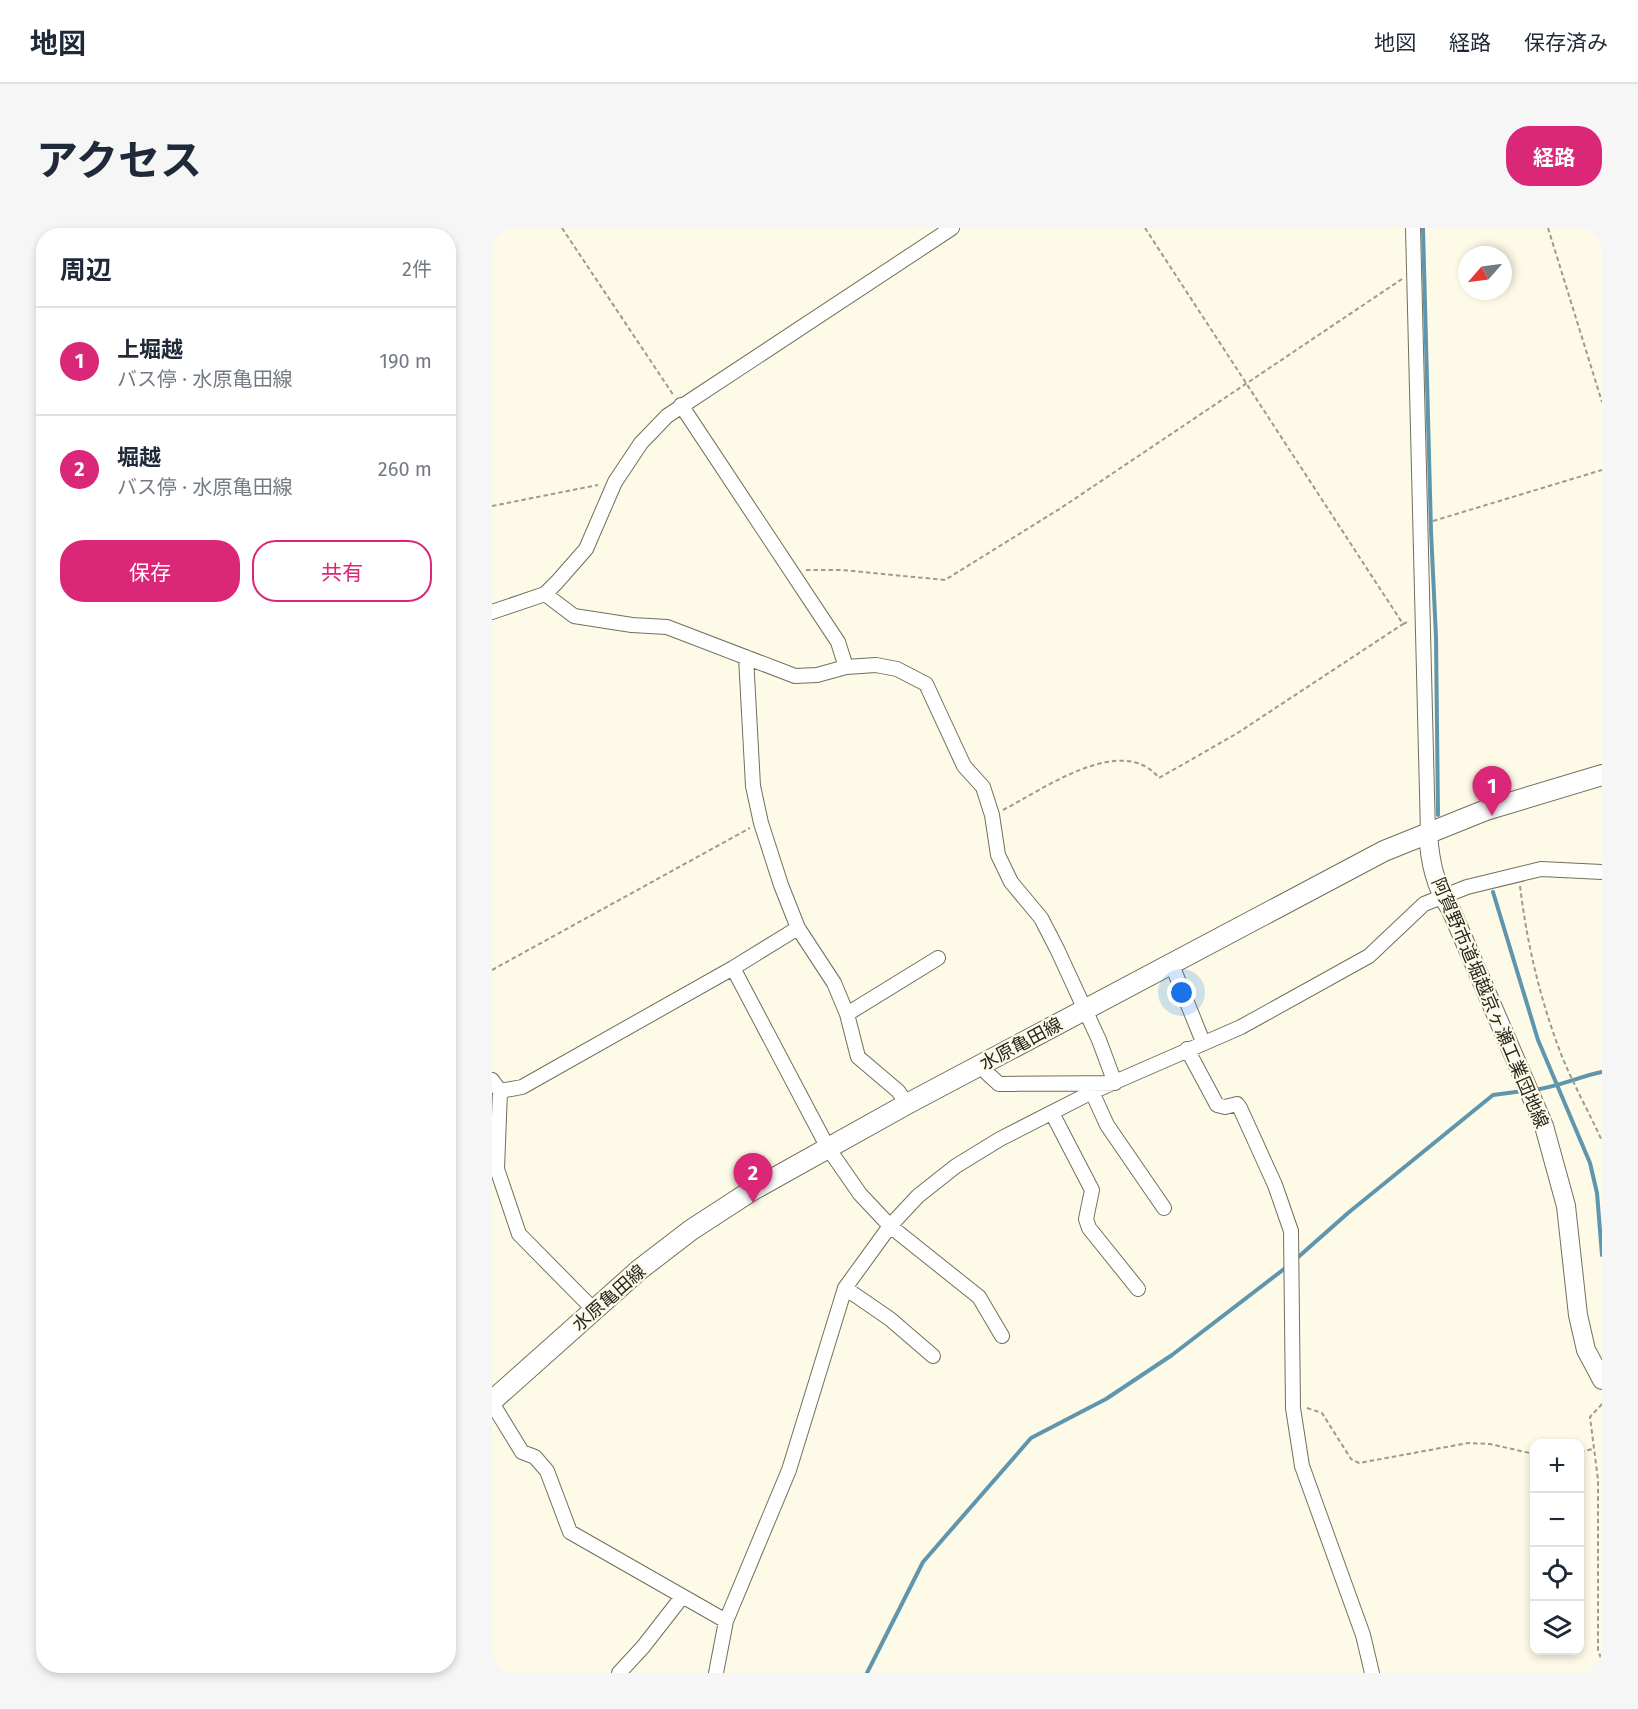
<!DOCTYPE html>
<html lang="ja">
<head>
<meta charset="utf-8">
<style>
  :root { --surface:#fff; --page:#f6f6f7; --text:#1f2937; --muted:#747a83; --line:#e0e1e3; --accent:#db2777 }
  body { margin:0; font-family:"Fira Sans","Noto Sans JP",sans-serif; background:var(--page); color:var(--text) }
  .controls { position:absolute; right:18px; bottom:18px; display:grid; overflow:hidden; border-radius:12px; box-shadow:0 3px 9px #0003 }
  .controls button { width:54px; height:54px; display:grid; place-items:center; padding:0; border:0; border-bottom:2px solid var(--line); background:var(--surface); color:var(--text); font:30px sans-serif }
  .compass { position:absolute; left:966px; top:18px; width:54px; height:54px; border-radius:50%; background:var(--surface); box-shadow:0 3px 9px #0003; rotate:242deg }
  .you { position:absolute; left:690px; top:765px; width:21px; height:21px; margin:-15px; border:4px solid #fff; border-radius:50%; background:#1a73e8; box-shadow:0 0 0 9px #1a73e833 }
  .badge { display:grid; place-items:center; width:39px; height:39px; border-radius:50%; background:var(--accent); color:#fff; font-size:20px; font-weight:700 }
  .pin { position:absolute; translate:-50% -50px; filter:drop-shadow(0 2px 3px #0008) }
  .pin::after { content:''; position:absolute; top:32px; width:21px; height:18px; background:inherit; clip-path:polygon(0 0,100% 0,50% 100%) }
  .list { margin:0; padding:0; list-style:none }
  h2 { display:flex; justify-content:space-between; align-items:center; height:78px; margin:0; padding:0 24px; font-size:26px }
  h2 small { font-size:20px; font-weight:400; color:var(--muted) }
  .list li { display:grid; grid-template-columns:39px 1fr auto; gap:18px; align-items:center; box-sizing:border-box; height:108px; padding:0 24px; border-top:2px solid var(--line) }
  .list b { display:block; font-size:22px; white-space:nowrap }
  .list p { margin:0; font-size:20px; white-space:nowrap; color:var(--muted) }
  .list em { font-size:20px; font-style:normal; color:var(--muted) }
  .actions { display:flex; gap:12px; padding:18px 24px }
  .actions a { flex:1; padding:14px 0; border:2px solid var(--accent); border-radius:24px; text-align:center; font-size:21px; color:var(--accent) }
  .actions .main { background:var(--accent); color:#fff }
  .icon { flex:none; width:33px; height:33px; fill:none; stroke:currentColor; stroke-width:2; stroke-linecap:round; stroke-linejoin:round }
  .map { position:relative; flex:none; width:1110px; height:1445px; overflow:hidden; border-radius:24px }
  header { display:flex; align-items:center; gap:36px; box-sizing:border-box; height:84px; padding:0 30px; background:var(--surface); border-bottom:2px solid var(--line) }
  header strong { font-size:28px }
  nav { display:flex; gap:33px; margin-inline-start:auto; font-size:21px }
  .intro { display:flex; align-items:center; justify-content:space-between; box-sizing:border-box; height:144px; padding:0 36px }
  h1 { margin:0; font-size:42px }
  .button { padding:15px 27px; border-radius:24px; background:var(--accent); color:#fff; font-size:21px; font-weight:700 }
  main { display:flex; gap:36px; padding:0 36px }
  aside { flex:1; background:var(--surface); border-radius:24px; box-shadow:0 3px 9px #0003 }
  .map>svg:first-child { display:block }
  .lines { fill:none; stroke-linecap:round; stroke-linejoin:round }
  .stream { stroke:#5f96ae; stroke-width:4 }
  .minor-casing { stroke:#726f5e; stroke-width:16 }
  .tertiary-casing { stroke:#726f5e; stroke-width:20 }
  .secondary-casing { stroke:#726f5e; stroke-width:22 }
  .path { stroke:#9d9b8d; stroke-width:2; stroke-dasharray:4.5 3; stroke-linecap:butt }
  .minor { stroke:#fff; stroke-width:14 }
  .tertiary { stroke:#fff; stroke-width:18 }
  .secondary { stroke:#fff; stroke-width:20 }
  .labels { text-anchor:middle; stroke-width:4.5; stroke-linejoin:round; paint-order:stroke }
  .street-label { font-size:18px; fill:#26251e; stroke:#fdfae7 }
</style>
</head>
<body>
<header>
<strong>地図</strong>
<nav><a>地図</a><a>経路</a><a>保存済み</a></nav>
</header>
<div class="intro"><h1>アクセス</h1><a class="button">経路</a></div>
<main>
<aside>
<h2>周辺<small>2件</small></h2>
<ul class="list">
<li><span class="badge">1</span><div><b>上堀越</b><p>バス停 · 水原亀田線</p></div><em>190 m</em></li>
<li><span class="badge">2</span><div><b>堀越</b><p>バス停 · 水原亀田線</p></div><em>260 m</em></li>
</ul>
<div class="actions"><a class="main">保存</a><a>共有</a></div>
</aside>
<div class="map">
<svg width="1110" height="1445" viewBox="0 0 1110 1445">
  <rect width="100%" height="100%" fill="#fdfae7"/>
  <g class="lines">
    <path class="stream" d="M931 0 939 303 944 409 946 587
      M1001 664 1046 812 1098 935 1105 965 1110 1027
      M1041 862C1066 859 1086 849 1110 844
      M804 1031 856 985 1001 867 1031 863
      M375 1445 431 1334 539 1210 614 1171 680 1127 796 1038"/>
    <g class="minor-casing">
      <path id="minor" d="M921 0 936 606
        M189 177 346 414 354 439
        M53 366 82 388 140 397 175 399 303 448 325 447 354 439 384 437 405 441 434 456 472 538 491 559 500 587 506 627 519 654 549 690 565 721 607 812 623 855 507 856 495 845 491 836
        M0 384 53 366 65 354 94 321 123 254 149 215 175 188 460 0
        M254 429 261 558 269 595 289 657 306 700 342 755 355 786 366 829 406 863 415 876
        M680 737 711 814
        M241 740 336 920 368 966 398 998 487 1069 510 1108
        M355 786 446 730
        M695 821 725 877 733 879 745 876 748 880 783 957 799 1003 801 1180 810 1238 871 1407 880 1445
        M0 852 8 863 5 941 27 1006 102 1082
        M8 863 30 859 241 740 306 700
        M600 864 615 897 672 980
        M560 885 600 962 594 991 597 1000 646 1061
        M353 1060 398 1091 441 1128
        M0 1175 30 1224 43 1229 55 1243 78 1304 234 1393
        M127 1445 151 1419 190 1369
        M224 1445 234 1393 297 1242 353 1060 398 998 426 968 464 938 508 911 600 864 749 799 877 728 932 676 975 659 1049 641 1110 644"/>
    </g>
    <g class="tertiary-casing">
      <path id="tertiary" d="M936 606C938 633 943 659 959 682L1052 898 1074 978 1086 1087 1094 1122 1110 1152"/>
    </g>
    <g class="secondary-casing">
      <path id="secondary" d="M0 1173 147 1042 199 1002 259 963 415 876 892 623 994 582 1110 547"/>
    </g>
    <path class="path" d="M70 0 182 168
      M653 0 911 396 917 393
      M1056 0 1110 174
      M0 278 106 257
      M941 293 1110 242
      M314 342H350L453 352 569 280 910 51
      M511 582C550 562 630 504 667 550L744 506 911 396
      M1028 658C1035 716 1048 771 1069 826 1081 856 1097 884 1110 913
      M0 742 258 600
      M1110 1176 1098 1189 1106 1252V1422L1110 1433
      M815 1180 830 1185 859 1231 867 1235 976 1215 998 1216 1042 1226
      M1088 1224 1101 1221"/>
    <use href="#minor" class="minor"/>
    <use href="#tertiary" class="tertiary"/>
    <use href="#secondary" class="secondary"/>
  </g>
  <g class="labels">
    <g class="street-label">
      <text transform="translate(998 775) rotate(67)" y="6">阿賀野市道堀越京ヶ瀬工業団地線</text>
      <text transform="translate(529 816) rotate(-28)" y="6">水原亀田線</text>
      <text transform="translate(117 1070) rotate(-41)" y="6">水原亀田線</text>
    </g>
  </g>
</svg>
<div class="controls">
<button>+</button>
<button>−</button>
<button><svg class="icon" aria-label="locate" viewBox="0 0 24 24"><circle cx="12" cy="12" r="6"/><path d="M12 2v4M12 18v4M2 12h4M18 12h4"/></svg></button>
<button><svg class="icon" aria-label="layers" viewBox="0 0 24 24"><path d="M12 4l9 5-9 5-9-5zM3 14l9 5 9-5"/></svg></button>
</div>
<svg class="compass" viewBox="-18 -18 36 36"><path d="M0-13l5 13h-10z" fill="#e53935"/><path d="M0 13l5-13h-10z" fill="#747a83"/></svg>
<div class="you"></div>
<div class="pin badge" style="left:1000px;top:588px">1</div>
<div class="pin badge" style="left:261px;top:975px">2</div>
</div>
</main>
</body>
</html>
